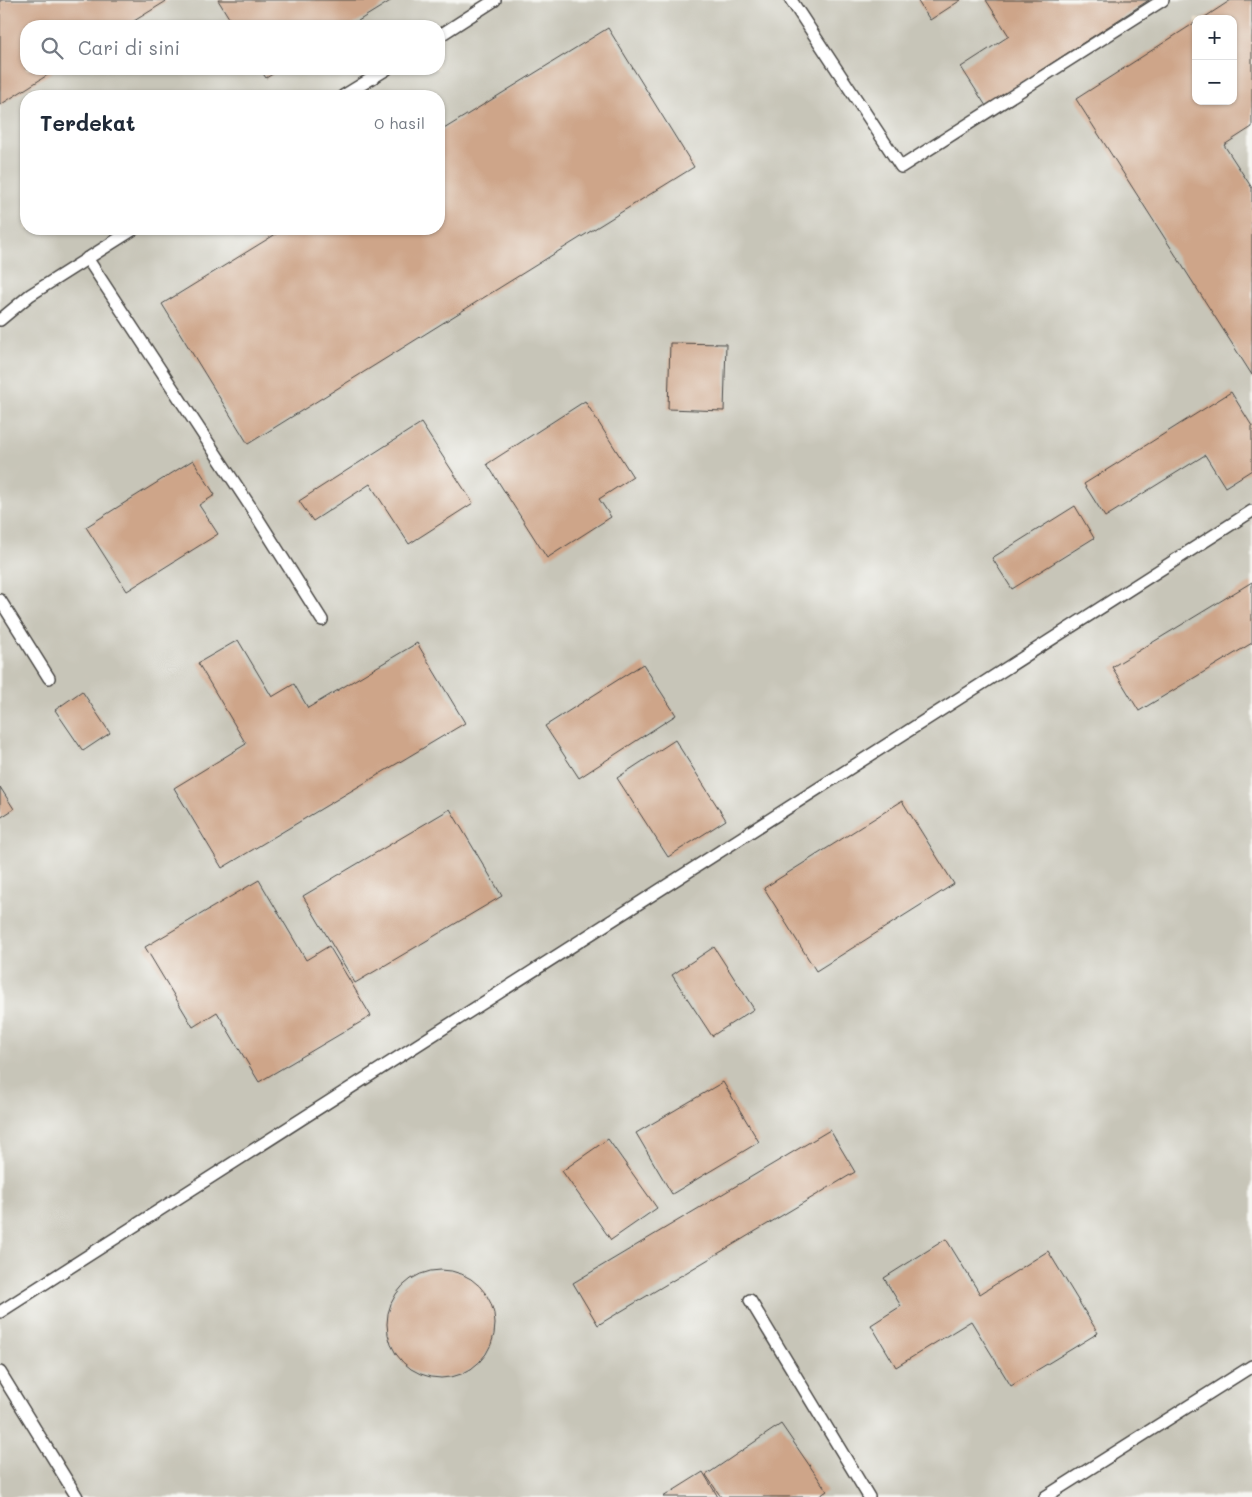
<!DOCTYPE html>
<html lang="id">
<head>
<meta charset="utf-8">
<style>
  :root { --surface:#fff; --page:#f2f2f3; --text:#1f2937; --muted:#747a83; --line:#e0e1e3 }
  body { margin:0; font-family:Mali,sans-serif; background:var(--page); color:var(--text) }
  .controls { position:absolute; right:15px; top:15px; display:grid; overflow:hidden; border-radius:10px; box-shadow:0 1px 4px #0004 }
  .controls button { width:45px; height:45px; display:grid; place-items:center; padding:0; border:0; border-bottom:1px solid var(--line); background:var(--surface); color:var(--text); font:25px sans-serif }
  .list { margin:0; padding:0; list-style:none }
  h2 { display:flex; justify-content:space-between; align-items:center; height:65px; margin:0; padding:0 20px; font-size:21px }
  h2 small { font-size:16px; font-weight:400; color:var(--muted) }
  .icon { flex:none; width:28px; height:28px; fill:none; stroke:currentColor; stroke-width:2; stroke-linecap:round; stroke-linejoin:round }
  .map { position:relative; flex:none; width:1252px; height:1497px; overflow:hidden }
  .search { position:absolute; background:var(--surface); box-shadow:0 1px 4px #0004; left:20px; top:20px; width:425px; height:55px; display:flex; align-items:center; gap:12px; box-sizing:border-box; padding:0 18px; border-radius:20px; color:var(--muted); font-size:19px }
  .panel { position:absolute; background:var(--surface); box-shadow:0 1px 4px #0004; left:20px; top:90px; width:425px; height:145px; border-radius:20px }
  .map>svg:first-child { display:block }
  .industrial { fill:#c7c5b8; fill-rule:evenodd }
  .building { fill:#cea589 }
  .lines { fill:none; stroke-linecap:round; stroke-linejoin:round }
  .service-casing { stroke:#494744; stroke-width:14 }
  .service { stroke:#fff; stroke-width:11 }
</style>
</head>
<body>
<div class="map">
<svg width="1252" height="1497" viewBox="0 0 1252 1497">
  <rect width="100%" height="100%" fill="#f6f6f2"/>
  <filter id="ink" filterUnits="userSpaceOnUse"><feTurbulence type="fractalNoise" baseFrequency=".02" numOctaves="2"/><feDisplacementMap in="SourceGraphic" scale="10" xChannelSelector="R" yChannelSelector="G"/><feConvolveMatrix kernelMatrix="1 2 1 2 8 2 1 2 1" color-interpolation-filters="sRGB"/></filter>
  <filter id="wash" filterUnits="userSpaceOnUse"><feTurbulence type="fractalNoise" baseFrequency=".0096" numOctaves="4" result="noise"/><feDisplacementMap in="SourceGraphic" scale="20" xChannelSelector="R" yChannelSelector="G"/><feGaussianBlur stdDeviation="1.12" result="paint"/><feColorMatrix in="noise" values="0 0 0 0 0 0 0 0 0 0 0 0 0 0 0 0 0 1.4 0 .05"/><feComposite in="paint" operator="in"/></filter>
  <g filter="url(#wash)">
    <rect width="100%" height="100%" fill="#f3e7d2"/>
    <path class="industrial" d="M0 0H1252V1497H0ZM1196 19H1233V101H1196ZM26 26H439V69H26ZM26 96H439V229H26Z"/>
    <g id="blocks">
      <path class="building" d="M0 0H168L126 26H26V69H57L0 105Z
        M218 0H392L350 26H234Z
        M917 0H961L930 20Z
        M986 0H1149L986 106 961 67 1009 36Z
        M1231 0H1252V127L1224 145 1252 188V375L1076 99 1196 22V101H1233V19H1202Z
        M608 28 694 167 248 444 162 304 284 229H439V132Z
        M260 69H281L266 78Z
        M670 343 726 344 724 411 668 409Z
        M1231 392 1252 426V470L1225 487 1205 455 1105 517 1084 484Z
        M585 401 633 477 599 499 611 517 547 558 487 464Z
        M421 423 473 503 409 544 370 484 313 521 299 501Z
        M193 460 215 495 199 505 218 534 127 591 86 527Z
        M1075 506 1094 538 1012 589 992 558Z
        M1252 582V643L1139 711 1112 667Z
        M238 640 272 697 294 684 308 708 417 643 465 723 222 868 174 788 246 744 198 663Z
        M643 664 676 715 579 778 545 726Z
        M82 691 110 733 83 751 55 710Z
        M675 740 726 820 668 857 617 778Z
        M0 787 14 809 0 818Z
        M902 801 954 884 816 971 764 888Z
        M450 809 502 896 355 983 303 896Z
        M259 880 306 960 329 946 371 1016 259 1082 217 1012 193 1027 145 947Z
        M714 947 754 1009 712 1036 672 975Z
        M723 1082 759 1142 672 1194 636 1133Z
        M830 1130 855 1172 598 1325 573 1283Z
        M608 1139 657 1208 611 1240 562 1171Z
        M946 1239 980 1294 1048 1251 1098 1333 1011 1386 971 1321 896 1367 871 1325 901 1306 884 1278Z
        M387 1324a54 54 0 1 1 108 0a54 54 0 1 1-108 0Z
        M781 1424 827 1491 818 1497H721L706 1475Z
        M703 1472 718 1497H663Z"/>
    </g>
  </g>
  <g filter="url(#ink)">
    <use href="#blocks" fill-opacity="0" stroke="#494744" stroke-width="1"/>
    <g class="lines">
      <g class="service-casing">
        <path id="service" d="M791 0 901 167 1163 0
          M439 36 495 0
          M343 96 387 69
          M87 258 250 506 322 620
          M0 320 30 295 134 229
          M0 600 49 678
          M750 1300 869 1497
          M0 1312 1252 511
          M0 1372 77 1497
          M1045 1497 1252 1366"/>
      </g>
      <use href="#service" class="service"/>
    </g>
  </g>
</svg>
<div class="controls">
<button>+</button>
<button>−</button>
</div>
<div class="search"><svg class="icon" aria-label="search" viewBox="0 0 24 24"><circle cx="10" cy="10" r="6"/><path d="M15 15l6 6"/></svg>Cari di sini</div>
<section class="panel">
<h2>Terdekat<small>0 hasil</small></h2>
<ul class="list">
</ul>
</section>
</div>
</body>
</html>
